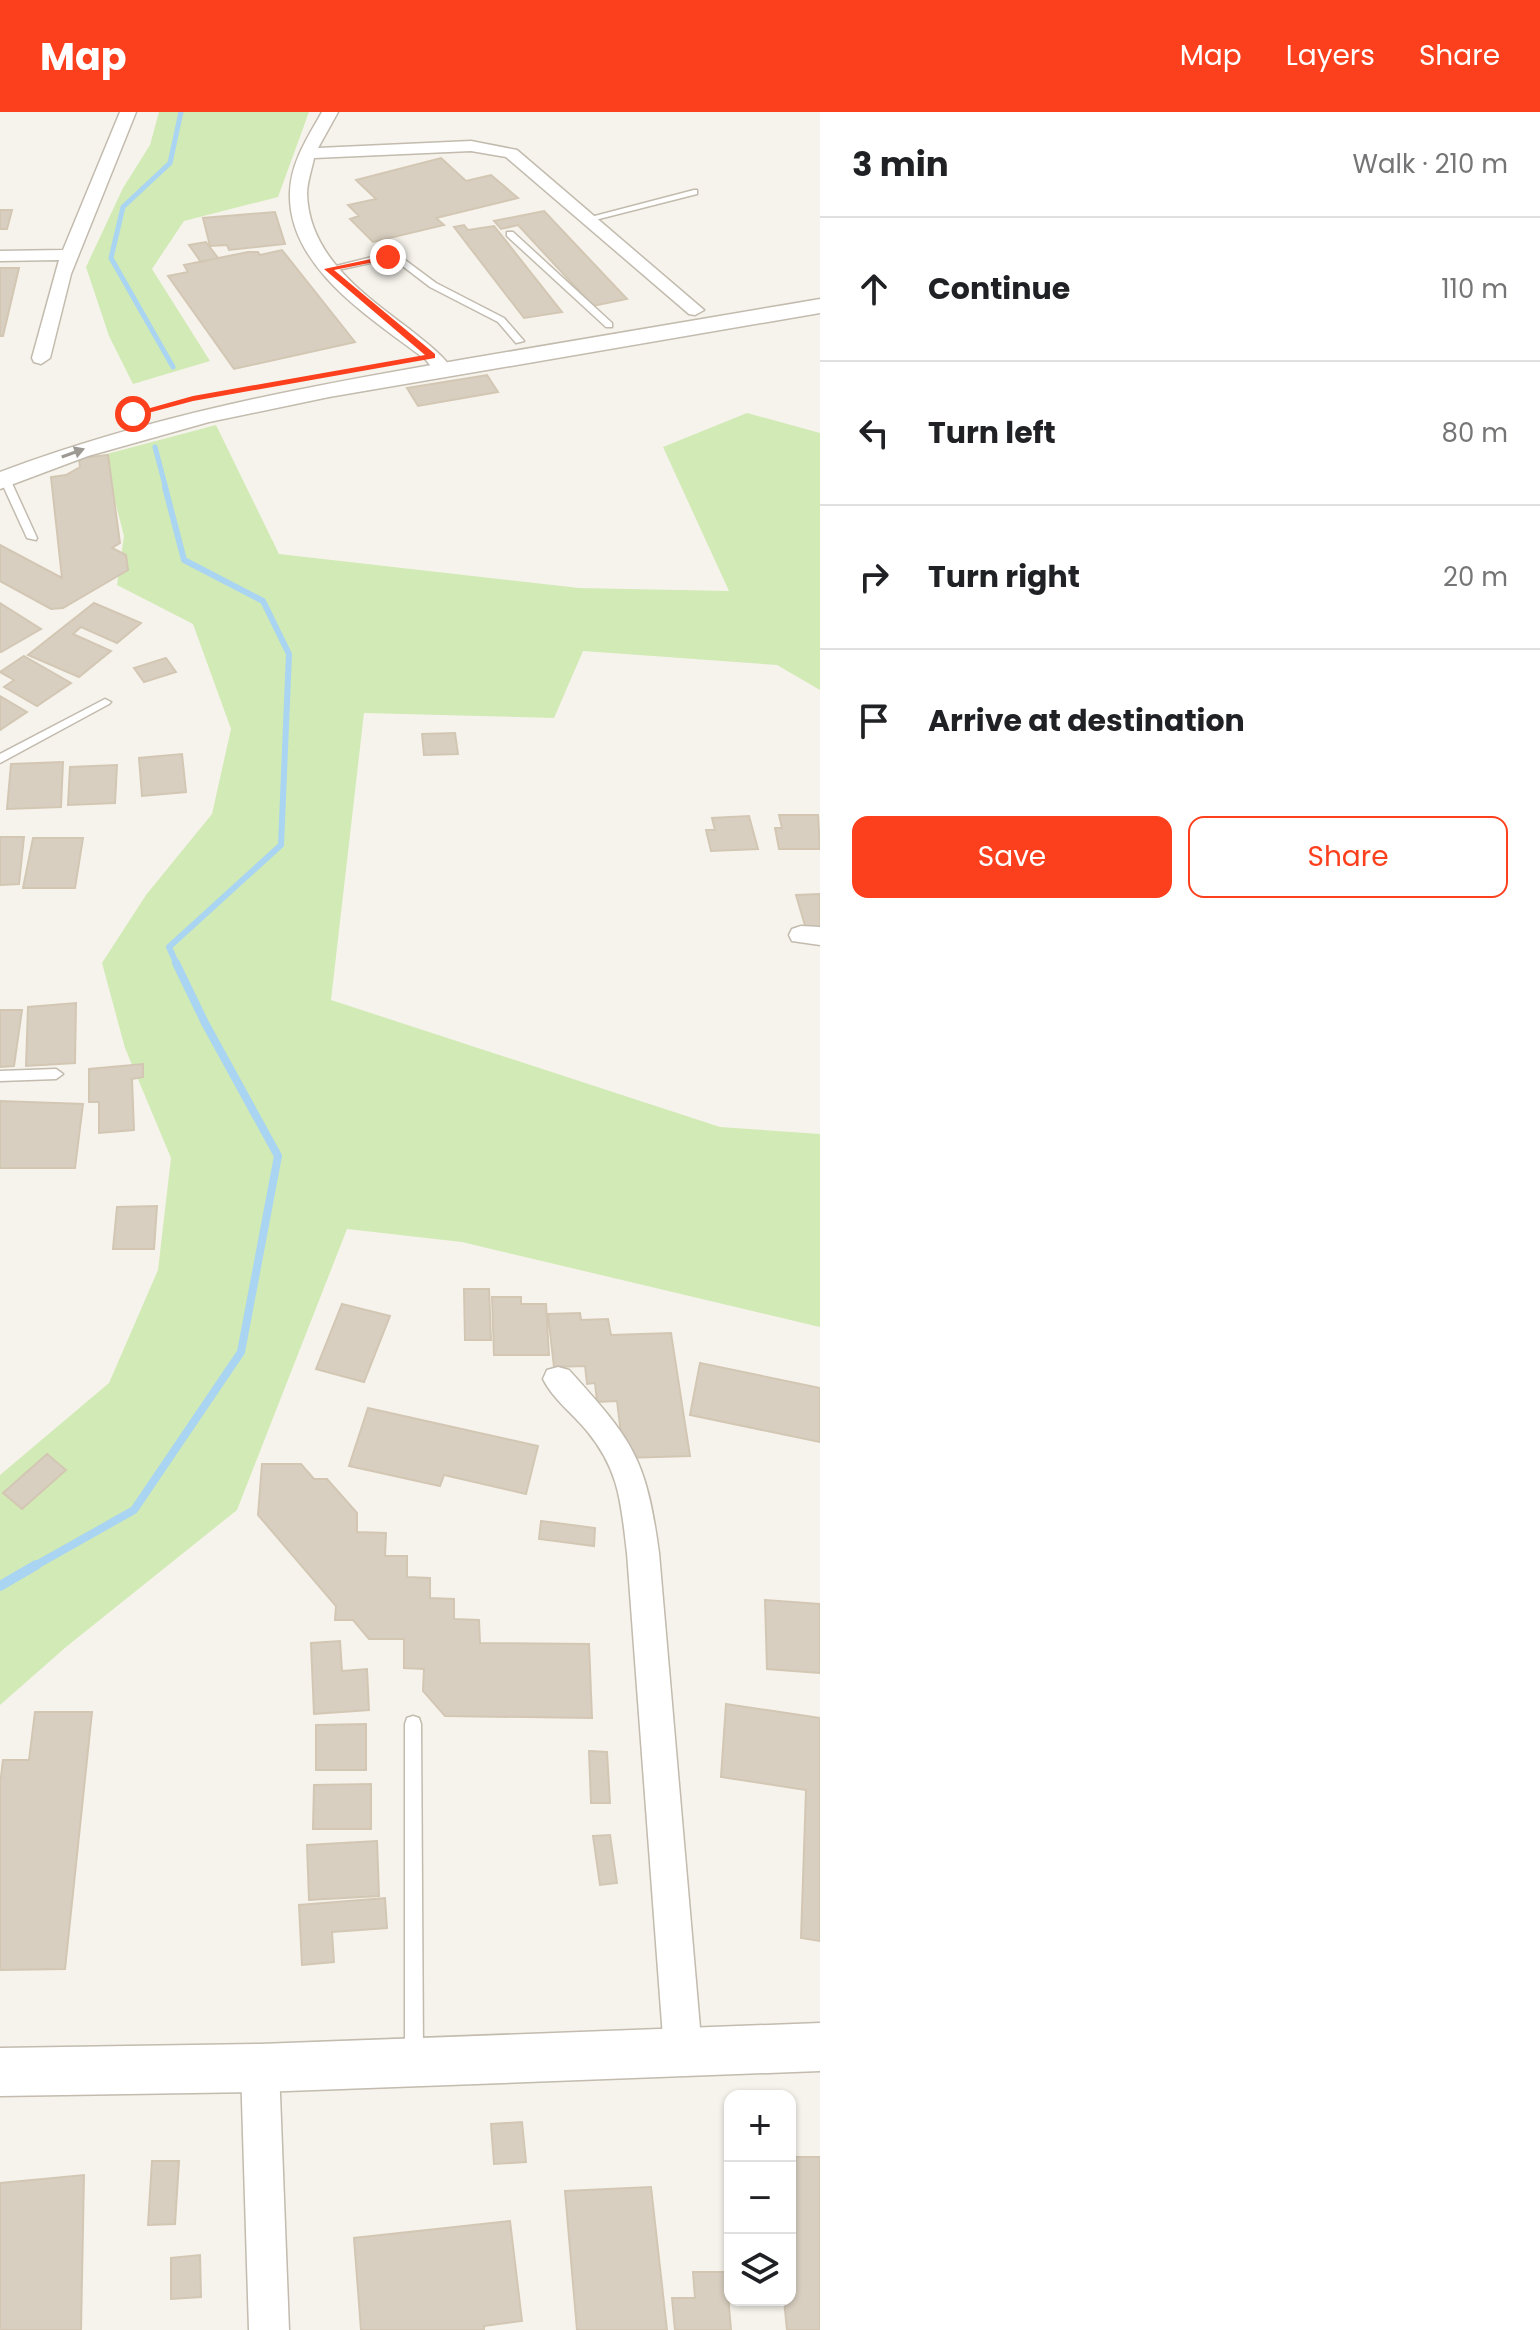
<!DOCTYPE html>
<html lang="en">
<head>
<meta charset="utf-8">
<style>
  :root { --surface:#fff; --page:#f6f6f6; --text:#202124; --muted:#757577; --line:#e0e0e0; --accent:#fc3f1d }
  body { margin:0; font-family:Poppins,sans-serif; background:var(--page); color:var(--text) }
  .controls { position:absolute; right:24px; bottom:24px; display:grid; overflow:hidden; border-radius:16px; box-shadow:0 2px 6px #0004 }
  .controls button { width:72px; height:72px; display:grid; place-items:center; padding:0; border:0; border-bottom:2px solid var(--line); background:var(--surface); color:var(--text); font:40px sans-serif }
  .stop { position:absolute; width:24px; height:24px; margin:-18px; border:6px solid #fc3f1d; border-radius:50%; background:#fff }
  .stop.end { background:#fc3f1d; border-color:#fff; box-shadow:0 2px 8px #0008 }
  .list { margin:0; padding:0; list-style:none }
  h2 { display:flex; justify-content:space-between; align-items:center; height:104px; margin:0; padding:0 32px; font-size:34px }
  h2 small { font-size:26px; font-weight:400; color:var(--muted) }
  .list li { display:grid; grid-template-columns:52px 1fr auto; gap:24px; align-items:center; box-sizing:border-box; height:144px; padding:0 32px; border-top:2px solid var(--line) }
  .list b { display:block; font-size:30px; white-space:nowrap }
  .list em { font-size:26px; font-style:normal; color:var(--muted) }
  .actions { display:flex; gap:16px; padding:24px 32px }
  .actions a { flex:1; padding:18px 0; border:2px solid var(--accent); border-radius:16px; text-align:center; font-size:28px; color:var(--accent) }
  .actions .main { background:var(--accent); color:#fff }
  .icon { flex:none; width:44px; height:44px; fill:none; stroke:currentColor; stroke-width:2; stroke-linecap:round; stroke-linejoin:round }
  .map { position:relative; flex:none; width:820px; height:2218px; overflow:hidden }
  header { display:flex; align-items:center; gap:48px; box-sizing:border-box; height:112px; padding:0 40px; background:var(--accent); color:#fff }
  header strong { font-size:38px }
  nav { display:flex; gap:44px; margin-inline-start:auto; font-size:28px }
  main { display:flex }
  aside { flex:1; background:var(--surface) }
  .map>svg:first-child { display:block }
  .green { fill:#d2eab5 }
  .lines { fill:none; stroke-linecap:round; stroke-linejoin:round }
  .stream-far3 { stroke:#a9d4f2; stroke-width:5 }
  .stream-far2 { stroke:#a9d4f2; stroke-width:6 }
  .stream-far1 { stroke:#a9d4f2; stroke-width:8 }
  .stream { stroke:#a9d4f2; stroke-width:10 }
  .building { fill:#d8cfc1; stroke:#d3c7b4; stroke-width:2 }
  .service-casing { stroke:#c2bbae; stroke-width:3 }
  .minor-casing { stroke:#c2bbae; stroke-width:3 }
  .tertiary-casing { stroke:#c2bbae; stroke-width:3 }
  .service { fill:#fff; fill-rule:evenodd }
  .minor { fill:#fff; fill-rule:evenodd }
  .tertiary { fill:#fff; fill-rule:evenodd }
  .oneway { fill:#9c9892 }
  .route { fill:#fc3f1d }
</style>
</head>
<body>
<header>
<strong>Map</strong>
<nav><a>Map</a><a>Layers</a><a>Share</a></nav>
</header>
<main>
<div class="map">
<svg width="820" height="2218" viewBox="0 0 820 2218">
  <rect width="100%" height="100%" fill="#f6f3ec"/>
  <path class="green" d="M159 0H309L278 85 184 109 152 157 210 249 133 272 109 224 86 155 123 76 150 33Z
    M747 301 820 321V578L777 553 583 539 554 606 364 601 331 888 720 1015 820 1022V1215L462 1130 347 1117 237 1398 66 1535 0 1593V1363L109 1271 158 1158 171 1046 125 936 102 851 146 783 212 702 231 617 193 512 117 473 124 424 103 343 216 313 279 442 579 476 729 479 663 335Z"/>
  <g class="lines">
    <path class="stream-far3" d="M173 255 111 146 123 95 170 51 181 0
      M155 335 166 377"/>
    <path class="stream-far2" d="M165 375 184 448 263 489 289 542 281 733 169 835 177 853"/>
    <path class="stream-far1" d="M33 1455 134 1398 241 1240 278 1044 205 911 176 851"/>
    <path class="stream" d="M0 1474 36 1453"/>
  </g>
  <path class="building" d="M441 46 466 69 491 63 518 86 436 106 444 113 373 130 350 107 359 104 348 93 376 87 356 68Z
    M0 98H12L7 117H0Z
    M544 99 627 187 593 194 518 113 501 117 494 109Z
    M275 100 285 132 229 138 227 133 210 134 203 106Z
    M464 113 468 118 494 114 562 200 524 206 454 115Z
    M206 130 218 146 201 150 189 133Z
    M282 138 355 230 234 257 168 164 188 160 184 153 248 140H258L260 143Z
    M0 156H19L3 224H0Z
    M487 263 498 280 418 294 407 276Z
    M108 343 120 431 112 436 126 443 128 458 63 496 51 497 0 469V433L62 466 51 365 66 363 80 355 79 346Z
    M0 491 41 517 1 540H0Z
    M94 491 141 511 117 531 81 515 73 522 111 539 79 565 28 543Z
    M24 544 71 571 37 594 4 575 14 568 0 560Z
    M166 546 176 560 144 570 134 556Z
    M0 584 27 600 0 618Z
    M455 621 458 642 424 643 422 622Z
    M182 642 186 680 142 684 139 646Z
    M63 650 61 695 7 697 11 652Z
    M117 653 115 691 68 693 70 655Z
    M779 703H818L820 737H779L775 716H782Z
    M749 704 758 737 711 739 706 718H715L712 706Z
    M0 725H24L19 772 0 773Z
    M33 726H83L75 776H23Z
    M820 782V816L806 817 796 783Z
    M76 891 75 951 26 954 28 895Z
    M0 898H22L14 954 0 955Z
    M143 952V965L132 967 134 1018 99 1021V990H89V957Z
    M0 989 83 992 75 1056H0Z
    M157 1094 154 1137H113L117 1095Z
    M464 1177H489L491 1228H465Z
    M492 1185H521V1192H546L549 1243H494Z
    M342 1192 390 1204 364 1270 316 1257Z
    M580 1201 581 1208 608 1207 611 1223 671 1221 690 1344 624 1346 617 1289 597 1290 595 1271 587 1272 585 1254 554 1255 548 1202Z
    M700 1251 820 1276V1330L690 1303Z
    M368 1296 538 1334 526 1382 444 1363 440 1374 349 1354Z
    M47 1342 66 1358 22 1397 3 1381Z
    M262 1352H301L314 1367H327L357 1401V1420L386 1421 385 1444H407V1465L430 1466V1486L454 1487V1507L479 1508 480 1531 589 1532 592 1606 445 1604 423 1579 424 1557 404 1556V1527H369L353 1508H335L336 1494 258 1403Z
    M541 1409 595 1416 594 1434 539 1427Z
    M765 1488 820 1492V1561L767 1557Z
    M340 1529 342 1559 367 1557 369 1598 314 1602 311 1531Z
    M726 1592 820 1606V1829L801 1826 806 1678 721 1665Z
    M35 1600H92L65 1857 0 1858V1673L3 1648H29Z
    M366 1612V1658H316V1613Z
    M589 1639 607 1640 610 1691H591Z
    M371 1672V1717H313L314 1673Z
    M610 1723 617 1771 600 1773 593 1724Z
    M377 1729 379 1784 309 1788 307 1733Z
    M385 1786 387 1816 332 1820 334 1850 302 1853 299 1793Z
    M522 2010 526 2050 494 2052 491 2012Z
    M790 2045H820V2218H787L784 2188H790Z
    M152 2049H179L175 2112 148 2113Z
    M84 2063 81 2218H0V2071Z
    M651 2075 667 2218H577L565 2079Z
    M510 2109 522 2209 484 2214V2218H361L354 2126Z
    M200 2143 201 2185 171 2187V2146Z
    M693 2160H726L731 2218H675L672 2186H695Z"/>
  <g class="lines">
    <g class="service-casing">
      <path id="service" d="M694 78H697V82L591 109 587 106Z
        M507 120H513L612 211V215H606L507 124Z
        M380 143 401 145 436 171 504 206 524 229 516 231 498 210 430 175 396 149H380L328 160 324 157Z
        M2 365 10 367 37 426 36 428 27 426 0 367Z
        M105 587 111 590 109 592 0 651V642Z
        M56 957 63 962 56 967 0 969V959Z
        M413 1604 419 1606 421 1612 423 1943 421 1950 414 1952 407 1950 405 1943V1612L407 1606Z"/>
    </g>
    <g class="minor-casing">
      <path id="minor" d="M120 0H136L71 162 50 246 41 252 34 250 32 246 59 148 0 149V139L63 138Z
        M322 0H338L318 36 471 29 517 38 704 198 695 203 689 202 506 45 471 39 314 46C312 57 307 70 307 82 309 144 363 182 408 216 424 229 441 241 453 258L444 264 437 262 426 248C373 207 287 156 290 80 291 50 308 25 322 0Z
        M801 814 820 815V833L792 829 789 823 792 817Z
        M558 1255 569 1258C633 1329 646 1345 659 1441L702 1939 696 1952 683 1958 670 1952 664 1939 627 1441C621 1392 620 1359 587 1319 573 1302 553 1287 543 1267L547 1258Z
        M260 1937 273 1943 279 1956 289 2218H249L241 1956 247 1943Z"/>
    </g>
    <g class="tertiary-casing">
      <path id="tertiary" d="M820 187V201L329 285 209 310 88 344 0 377V360C155 302 304 275 466 247 584 227 702 207 820 187Z
        M820 1911V1959L260 1980 0 1984V1936L260 1932Z"/>
    </g>
    <use href="#service" class="service"/>
    <use href="#minor" class="minor"/>
    <use href="#tertiary" class="tertiary"/>
  </g>
  <defs><path id="oneway-solid" d="M-6-.8H1V-3.2L6.5 0L1 3.2V.8H-6Z" transform="scale(2)"/></defs>
  <use class="oneway" href="#oneway-solid" transform="translate(73 341) rotate(-20)"/>
  <path class="route" d="M390 143V147L334 158 435 242V246L193 289 133 305 129 302 193 284 425 243 324 157Z"/>
</svg>
<div class="controls">
<button>+</button>
<button>−</button>
<button><svg class="icon" aria-label="layers" viewBox="0 0 24 24"><path d="M12 4l9 5-9 5-9-5zM3 14l9 5 9-5"/></svg></button>
</div>
<div class="stop" style="left:133px;top:302px"></div>
<div class="stop end" style="left:388px;top:145px"></div>
</div>
<aside>
<h2>3 min<small>Walk · 210 m</small></h2>
<ul class="list">
<li><svg class="icon" aria-label="ahead" viewBox="0 0 24 24"><path d="M12 20V5M6 11l6-6 6 6"/></svg><div><b>Continue</b></div><em>110 m</em></li>
<li><svg class="icon" aria-label="left" viewBox="0 0 24 24"><path d="M17 20v-9H6M10 6l-5 5 5 5"/></svg><div><b>Turn left</b></div><em>80 m</em></li>
<li><svg class="icon" aria-label="right" viewBox="0 0 24 24"><path d="M7 20v-9h11M14 6l5 5-5 5"/></svg><div><b>Turn right</b></div><em>20 m</em></li>
<li><svg class="icon" aria-label="arrive" viewBox="0 0 24 24"><path d="M6 21V4h12l-3 4 3 4H6"/></svg><div><b>Arrive at destination</b></div></li>
</ul>
<div class="actions"><a class="main">Save</a><a>Share</a></div>
</aside>
</main>
</body>
</html>
